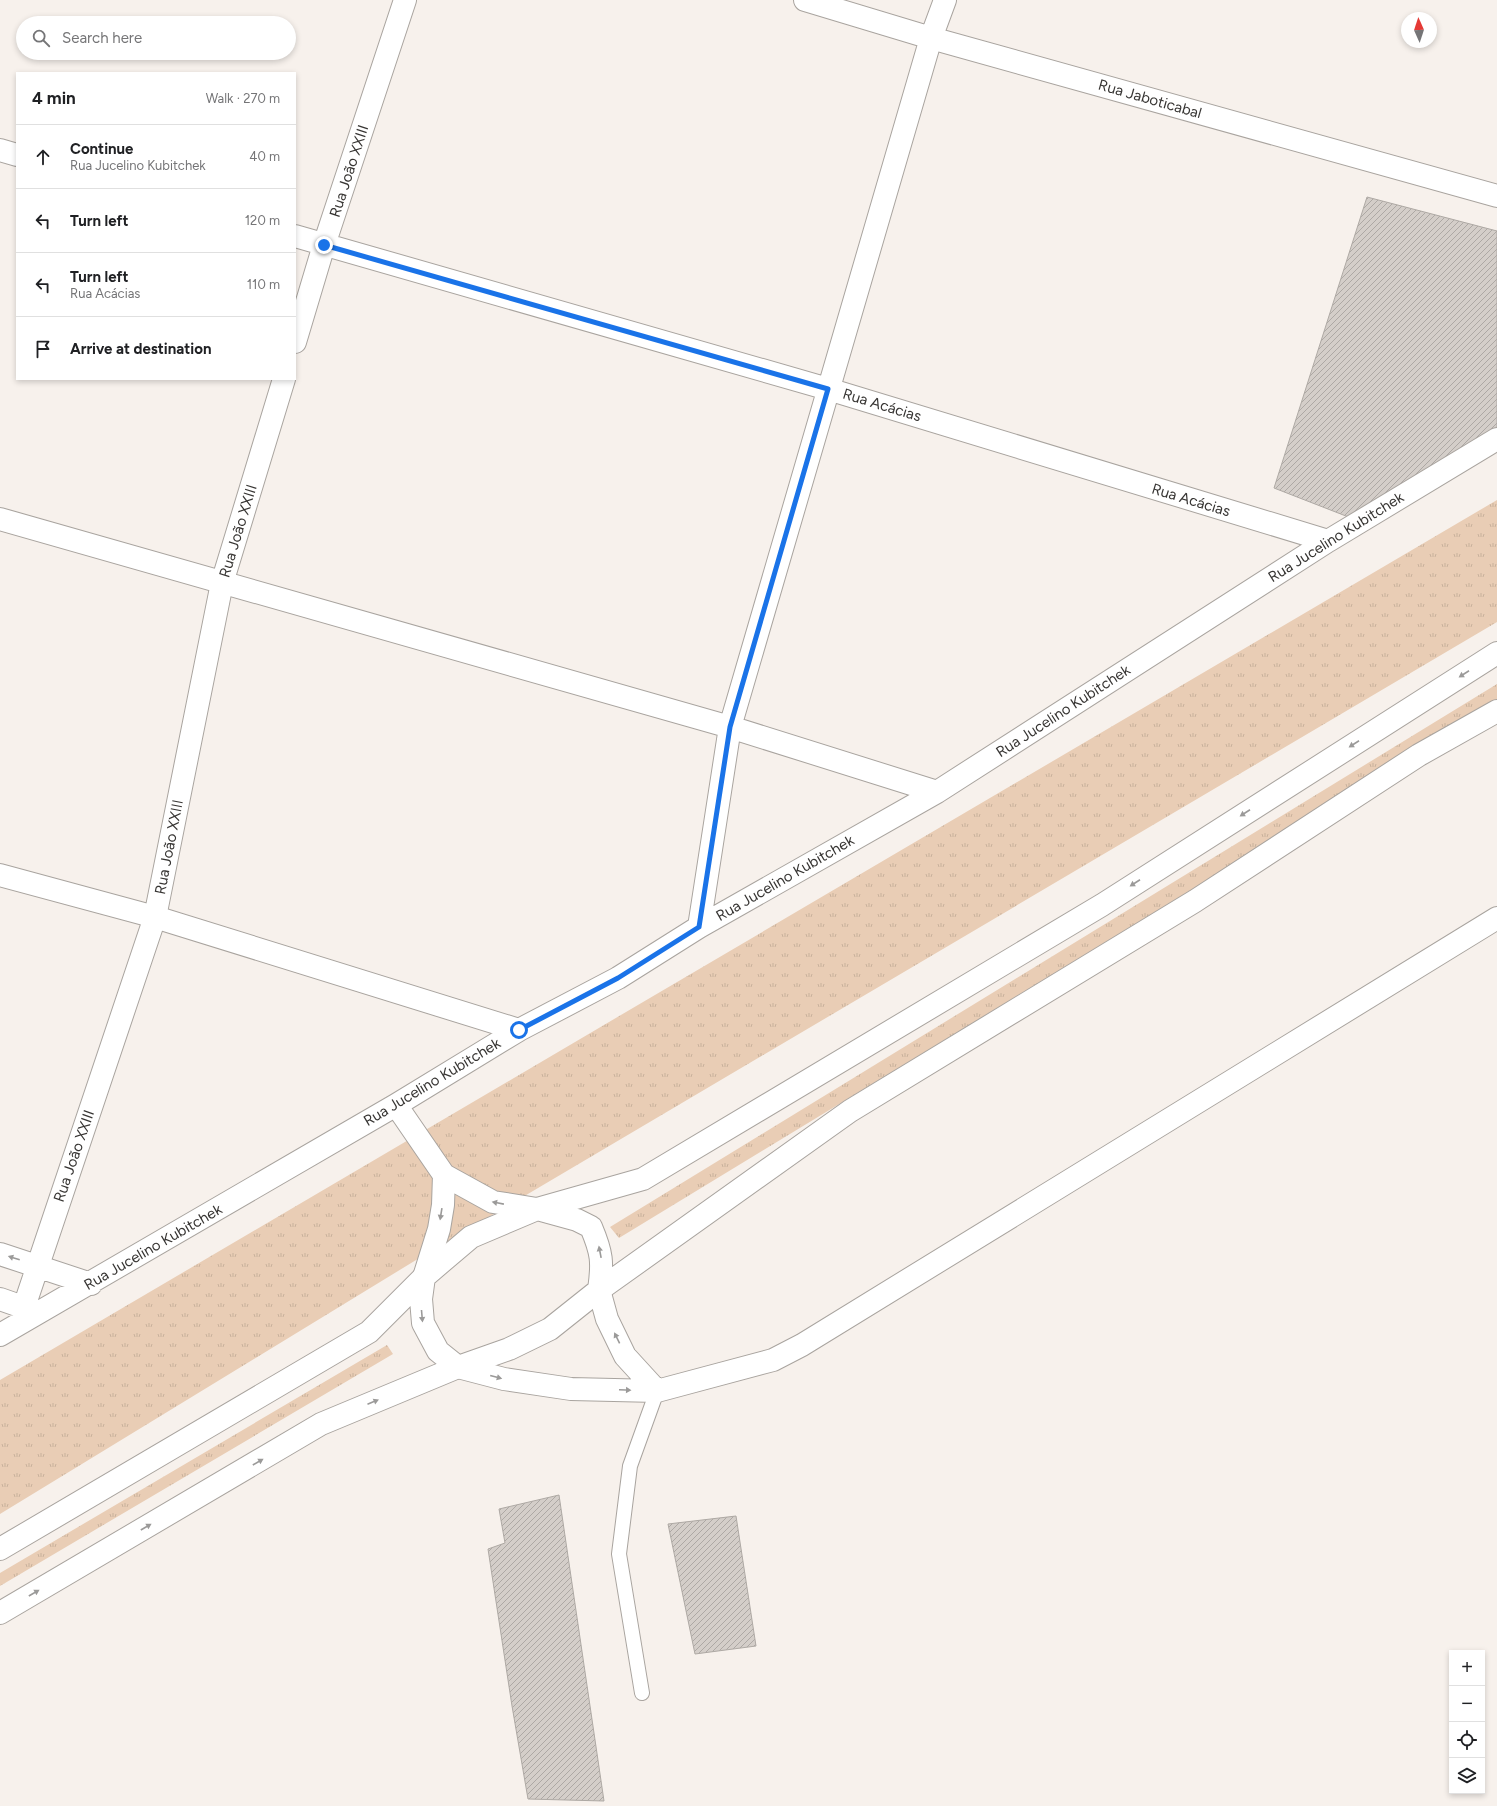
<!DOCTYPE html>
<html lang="en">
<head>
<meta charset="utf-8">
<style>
  :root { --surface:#fff; --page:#f6f6f6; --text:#202124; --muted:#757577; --line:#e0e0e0 }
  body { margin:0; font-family:Figtree,sans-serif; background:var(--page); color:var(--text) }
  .controls { position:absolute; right:12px; bottom:12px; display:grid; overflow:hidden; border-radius:0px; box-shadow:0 2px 6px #0003 }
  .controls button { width:36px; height:36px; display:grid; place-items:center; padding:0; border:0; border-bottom:1px solid var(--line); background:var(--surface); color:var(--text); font:20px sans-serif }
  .compass { position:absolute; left:1401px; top:12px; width:36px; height:36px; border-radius:50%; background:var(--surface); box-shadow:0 2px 6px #0003; rotate:357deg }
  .stop { position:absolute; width:12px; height:12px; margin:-9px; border:3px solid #1a73e8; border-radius:50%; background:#fff }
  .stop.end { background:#1a73e8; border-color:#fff; box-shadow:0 1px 4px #0008 }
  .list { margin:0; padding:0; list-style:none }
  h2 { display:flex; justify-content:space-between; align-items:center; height:52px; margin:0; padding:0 16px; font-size:17px }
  h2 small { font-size:13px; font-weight:400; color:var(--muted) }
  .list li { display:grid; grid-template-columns:26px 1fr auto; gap:12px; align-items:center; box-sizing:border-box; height:64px; padding:0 16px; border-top:1px solid var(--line) }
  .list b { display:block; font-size:15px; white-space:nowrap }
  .list p { margin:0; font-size:13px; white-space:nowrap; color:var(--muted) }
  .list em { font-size:13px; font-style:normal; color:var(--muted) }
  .icon { flex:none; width:22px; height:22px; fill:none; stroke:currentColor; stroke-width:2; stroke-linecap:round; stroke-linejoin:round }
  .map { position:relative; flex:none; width:1497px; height:1806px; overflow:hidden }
  .search { position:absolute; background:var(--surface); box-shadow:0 2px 6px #0003; left:16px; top:16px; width:280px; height:44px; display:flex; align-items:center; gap:10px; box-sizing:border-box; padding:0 14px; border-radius:22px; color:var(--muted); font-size:15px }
  .panel { position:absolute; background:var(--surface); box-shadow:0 2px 6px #0003; left:16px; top:72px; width:280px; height:308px; border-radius:0px }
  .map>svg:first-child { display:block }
  .grass { fill:url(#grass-tufts) }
  .building { fill:url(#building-hatch); stroke:#aea9a4 }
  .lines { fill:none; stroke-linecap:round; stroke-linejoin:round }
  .service-casing { stroke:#a9a49f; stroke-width:16 }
  .minor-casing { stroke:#a9a49f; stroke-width:24 }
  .secondary-casing { stroke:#a9a49f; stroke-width:24 }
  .service { stroke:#fff; stroke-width:14 }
  .minor { stroke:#fff; stroke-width:22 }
  .secondary { stroke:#fff; stroke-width:22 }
  .oneway { fill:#9b9a99 }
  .route { stroke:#1a73e8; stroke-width:5 }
  .labels { text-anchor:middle; stroke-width:3; stroke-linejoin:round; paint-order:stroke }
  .street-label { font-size:15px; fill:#373533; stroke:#fff }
</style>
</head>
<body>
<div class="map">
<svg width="1497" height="1806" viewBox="0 0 1497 1806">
  <defs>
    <pattern id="grass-tufts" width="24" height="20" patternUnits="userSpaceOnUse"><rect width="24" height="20" fill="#e9cdb5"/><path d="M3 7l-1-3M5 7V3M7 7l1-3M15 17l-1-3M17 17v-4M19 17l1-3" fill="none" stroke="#c8b19c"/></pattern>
    <pattern id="building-hatch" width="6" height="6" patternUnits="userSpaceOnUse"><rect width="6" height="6" fill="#d4cec9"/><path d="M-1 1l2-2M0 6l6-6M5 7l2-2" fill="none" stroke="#ada8a4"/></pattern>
  </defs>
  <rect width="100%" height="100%" fill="#f7f1ec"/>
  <path class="grass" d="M1497 500V622L421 1257 0 1514V1380Z
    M1497 684V704L619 1238 610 1227Z
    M387 1345 393 1354 0 1586V1573Z"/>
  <path class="building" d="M1367 197 1497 231V435L1351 518 1274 488Z
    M559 1495 604 1801 528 1799 512 1706 488 1549 505 1543 499 1509Z
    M736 1516 756 1646 695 1654 668 1524Z"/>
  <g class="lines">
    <g class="service-casing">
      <path id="service" d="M642 1693 619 1554 630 1466 657 1391"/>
    </g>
    <g class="minor-casing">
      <path id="minor" d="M805 0 931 38 1497 196
        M0 150 17 155
        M295 236 828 389 1328 541
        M295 342 324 245 405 0
        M0 519 730 727 937 792
        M0 875 155 917 519 1030
        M699 927 730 727 931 38 945 0
        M396 1105 444 1175 493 1202 537 1209
        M0 1254 91 1284
        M424 1277 439 1229 443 1205 444 1175
        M599 1290 607 1319 625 1356 657 1391
        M0 1299 37 1312
        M24 1307 155 917 222 583 284 379
        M0 1335 396 1105 519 1030 618 978 699 927 937 792 1328 541 1497 439
        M458 1367 504 1379 571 1389 657 1391 773 1360 802 1345 1497 918"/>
    </g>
    <g class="secondary-casing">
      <path id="secondary" d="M537 1209 577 1220 591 1227C602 1253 603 1262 599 1290
        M424 1277 421 1299 423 1323 438 1351 458 1367
        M0 1549 369 1332 424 1277 471 1237 537 1209 643 1179 1102 905 1497 653
        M0 1613 321 1424 458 1367 509 1349 550 1329 599 1290 850 1111 1195 901 1419 755 1497 711"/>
    </g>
    <use href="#service" class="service"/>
    <use href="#minor" class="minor"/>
    <use href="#secondary" class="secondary"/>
  </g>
  <defs><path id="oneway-solid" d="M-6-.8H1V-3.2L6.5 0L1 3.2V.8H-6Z"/></defs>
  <g class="oneway">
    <use href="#oneway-solid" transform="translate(1464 674) rotate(147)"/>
    <use href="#oneway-solid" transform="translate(1354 744) rotate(147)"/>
    <use href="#oneway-solid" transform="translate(1245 813) rotate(147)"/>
    <use href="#oneway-solid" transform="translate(1135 883) rotate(147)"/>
    <use href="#oneway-solid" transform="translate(498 1203) rotate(-169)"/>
    <use href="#oneway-solid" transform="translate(441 1214) rotate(99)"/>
    <use href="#oneway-solid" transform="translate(600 1252) rotate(-101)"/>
    <use href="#oneway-solid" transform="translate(14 1258) rotate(-163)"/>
    <use href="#oneway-solid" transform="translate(422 1316) rotate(85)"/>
    <use href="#oneway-solid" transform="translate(617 1338) rotate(-116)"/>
    <use href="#oneway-solid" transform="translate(496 1377) rotate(15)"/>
    <use href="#oneway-solid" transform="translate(625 1390) rotate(2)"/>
    <use href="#oneway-solid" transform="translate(373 1402) rotate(-23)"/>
    <use href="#oneway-solid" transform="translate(258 1462) rotate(-30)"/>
    <use href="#oneway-solid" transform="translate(146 1527) rotate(-30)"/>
    <use href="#oneway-solid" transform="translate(34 1593) rotate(-30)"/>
  </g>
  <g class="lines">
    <path class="route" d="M324 245 828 389 730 727 699 927 618 978 519 1030"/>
  </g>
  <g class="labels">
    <g class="street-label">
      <text transform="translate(1150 99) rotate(16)" y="5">Rua Jaboticabal</text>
      <text transform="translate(349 171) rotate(-72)" y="5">Rua João XXIII</text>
      <text transform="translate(882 405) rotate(17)" y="5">Rua Acácias</text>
      <text transform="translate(1191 500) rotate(17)" y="5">Rua Acácias</text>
      <text transform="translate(238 531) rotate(-73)" y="5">Rua João XXIII</text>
      <text transform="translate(1336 537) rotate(-32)" y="5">Rua Jucelino Kubitchek</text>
      <text transform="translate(1063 711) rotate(-33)" y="5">Rua Jucelino Kubitchek</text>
      <text transform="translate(169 847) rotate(-79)" y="5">Rua João XXIII</text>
      <text transform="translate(785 878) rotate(-30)" y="5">Rua Jucelino Kubitchek</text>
      <text transform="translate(432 1082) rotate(-31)" y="5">Rua Jucelino Kubitchek</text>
      <text transform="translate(74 1156) rotate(-71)" y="5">Rua João XXIII</text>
      <text transform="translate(153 1247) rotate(-30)" y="5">Rua Jucelino Kubitchek</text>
    </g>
  </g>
</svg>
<div class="controls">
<button>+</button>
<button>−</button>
<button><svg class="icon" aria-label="locate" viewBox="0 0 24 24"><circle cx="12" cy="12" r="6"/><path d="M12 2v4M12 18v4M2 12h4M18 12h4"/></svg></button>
<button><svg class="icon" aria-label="layers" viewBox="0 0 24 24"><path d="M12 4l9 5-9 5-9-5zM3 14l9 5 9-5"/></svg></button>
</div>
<svg class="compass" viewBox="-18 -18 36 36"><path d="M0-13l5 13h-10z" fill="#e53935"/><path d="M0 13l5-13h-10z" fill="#757577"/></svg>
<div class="stop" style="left:519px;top:1030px"></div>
<div class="stop end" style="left:324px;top:245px"></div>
<div class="search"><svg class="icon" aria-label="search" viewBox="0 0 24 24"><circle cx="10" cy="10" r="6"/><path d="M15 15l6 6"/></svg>Search here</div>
<section class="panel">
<h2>4 min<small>Walk · 270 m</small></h2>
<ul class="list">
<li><svg class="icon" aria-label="ahead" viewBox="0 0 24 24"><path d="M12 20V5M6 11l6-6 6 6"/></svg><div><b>Continue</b><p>Rua Jucelino Kubitchek</p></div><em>40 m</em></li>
<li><svg class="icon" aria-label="left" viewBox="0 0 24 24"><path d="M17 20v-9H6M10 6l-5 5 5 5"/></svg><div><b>Turn left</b></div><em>120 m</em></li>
<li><svg class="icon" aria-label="left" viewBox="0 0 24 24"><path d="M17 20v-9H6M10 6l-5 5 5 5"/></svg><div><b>Turn left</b><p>Rua Acácias</p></div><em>110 m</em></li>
<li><svg class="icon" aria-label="arrive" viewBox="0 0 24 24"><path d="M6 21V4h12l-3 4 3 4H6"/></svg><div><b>Arrive at destination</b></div></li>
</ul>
</section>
</div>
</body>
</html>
